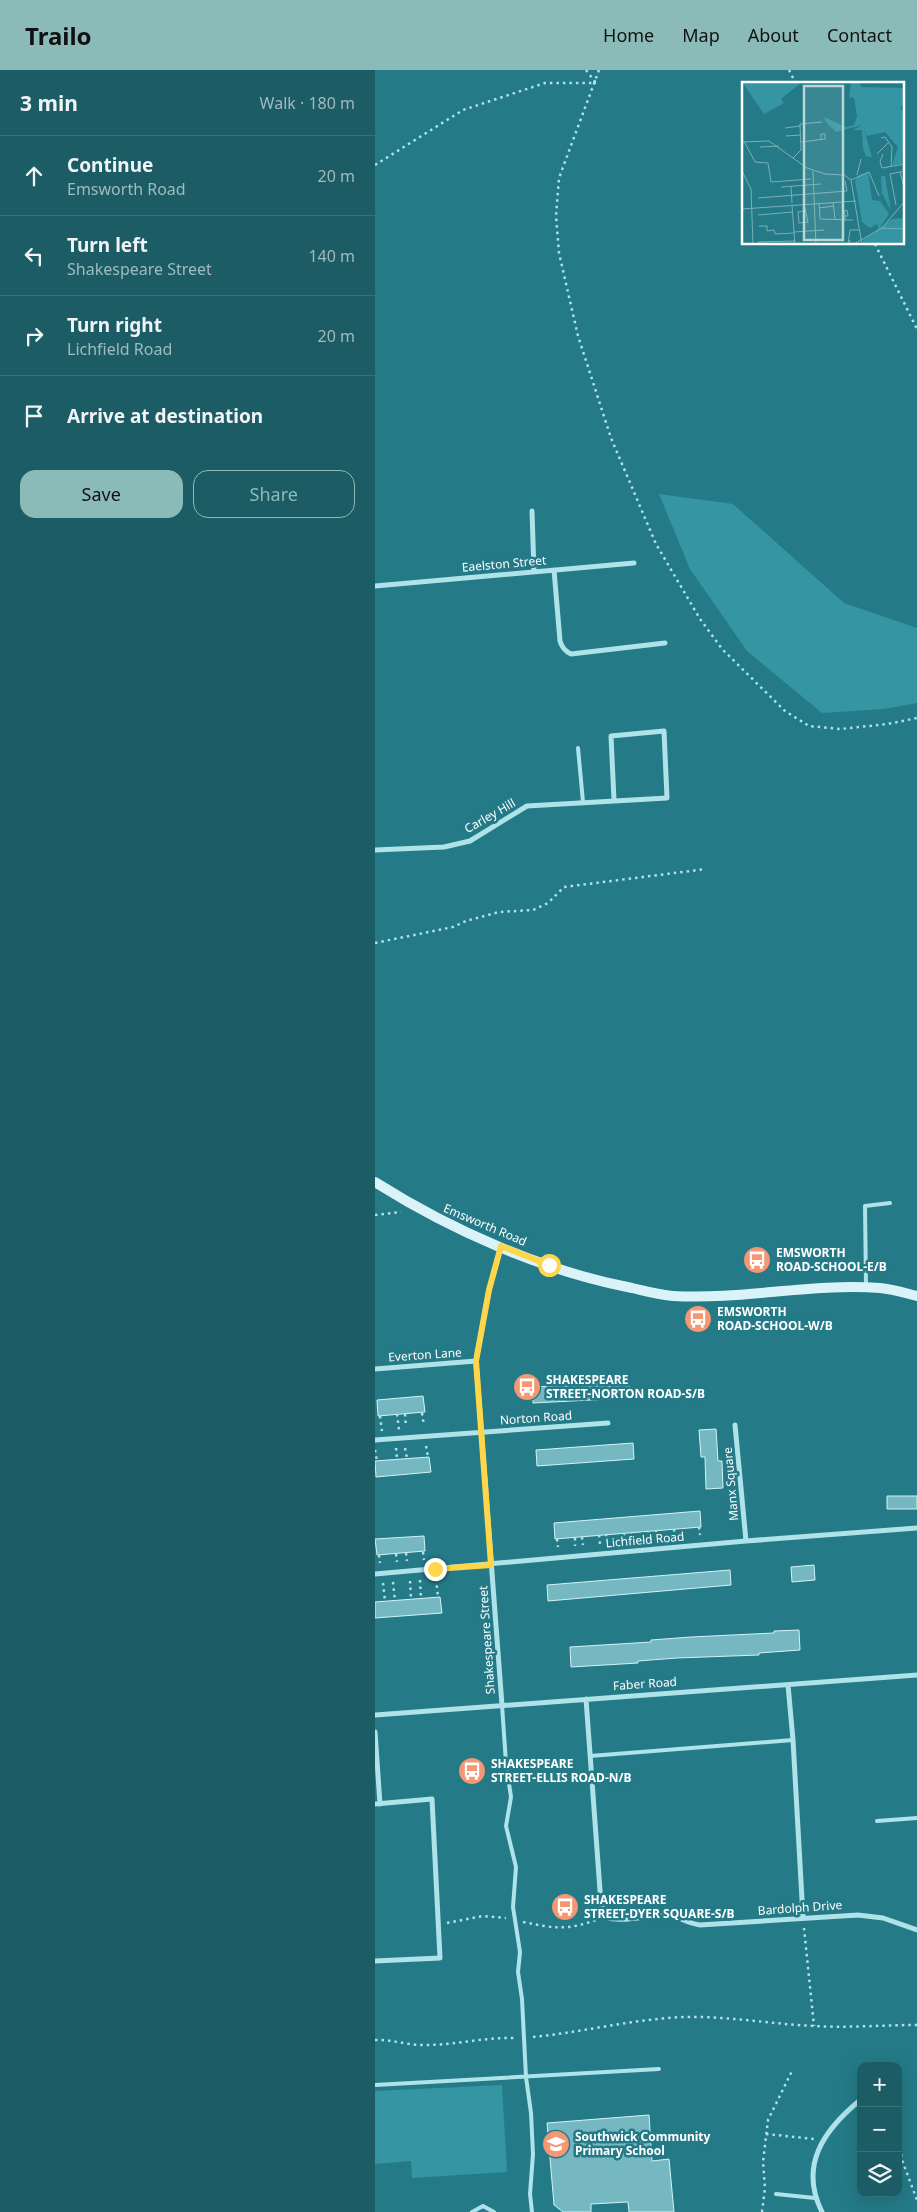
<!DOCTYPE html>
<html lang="en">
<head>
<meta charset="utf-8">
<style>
  :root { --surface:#1b5c65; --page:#24626b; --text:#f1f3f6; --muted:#a0babf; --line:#397179; --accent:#8bbbb9 }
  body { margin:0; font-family:"Noto Sans",sans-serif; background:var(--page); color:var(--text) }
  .controls { position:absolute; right:15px; bottom:15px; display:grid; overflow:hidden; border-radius:10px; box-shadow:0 5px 20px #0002 }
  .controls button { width:45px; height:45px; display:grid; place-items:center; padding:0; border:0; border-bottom:1px solid var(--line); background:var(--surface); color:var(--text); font:25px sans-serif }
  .stop { position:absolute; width:15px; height:15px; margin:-11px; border:4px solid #ffd54a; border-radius:50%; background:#fff }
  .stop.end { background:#ffd54a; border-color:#fff; box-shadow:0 1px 5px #0008 }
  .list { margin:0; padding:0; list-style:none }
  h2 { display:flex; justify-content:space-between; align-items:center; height:65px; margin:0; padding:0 20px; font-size:21px }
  h2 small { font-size:16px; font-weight:400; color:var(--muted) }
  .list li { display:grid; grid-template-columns:32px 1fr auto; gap:15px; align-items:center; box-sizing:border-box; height:80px; padding:0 20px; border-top:1px solid var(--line) }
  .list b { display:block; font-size:19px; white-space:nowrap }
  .list p { margin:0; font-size:16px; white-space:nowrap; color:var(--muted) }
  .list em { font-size:16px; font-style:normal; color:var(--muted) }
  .actions { display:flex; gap:10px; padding:15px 20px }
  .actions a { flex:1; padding:11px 0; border:1px solid var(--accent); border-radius:15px; text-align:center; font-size:18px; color:var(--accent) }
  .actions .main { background:var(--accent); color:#111 }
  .icon { flex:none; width:28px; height:28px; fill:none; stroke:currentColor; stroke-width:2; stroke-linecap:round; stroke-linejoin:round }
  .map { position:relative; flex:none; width:542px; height:2142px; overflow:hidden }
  header { display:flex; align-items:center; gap:30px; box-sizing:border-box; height:70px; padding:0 25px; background:var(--accent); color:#111 }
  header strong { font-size:24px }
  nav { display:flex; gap:28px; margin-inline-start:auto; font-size:18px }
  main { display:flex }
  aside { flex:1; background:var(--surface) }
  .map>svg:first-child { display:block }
  .green { fill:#3595a3 }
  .building { fill:#75b8c1; stroke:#d3f3f7 }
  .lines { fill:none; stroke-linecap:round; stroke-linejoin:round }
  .path { stroke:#afe2e9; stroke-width:2.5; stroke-dasharray:2.5 4; stroke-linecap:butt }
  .lane { stroke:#afe2e9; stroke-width:4 }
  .street { stroke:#afe2e9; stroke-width:5 }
  .secondary { stroke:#d9f3f8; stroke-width:10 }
  .route { stroke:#ffd54a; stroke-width:6 }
  .labels { text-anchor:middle; stroke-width:5; stroke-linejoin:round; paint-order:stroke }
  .street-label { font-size:12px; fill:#fff; stroke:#247a87 }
  .poi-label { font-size:12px; font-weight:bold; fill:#fff; stroke:#247a87; text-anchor:start }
  .inset-road { fill:none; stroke:#7cafb7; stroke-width:1 }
  .view { fill:#b7d6d4; fill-opacity:0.15; stroke:#b7d6d4; stroke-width:2.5 }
  .inset-edge { fill:none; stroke:#fff; stroke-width:2.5 }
</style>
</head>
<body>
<header>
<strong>Trailo</strong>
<nav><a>Home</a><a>Map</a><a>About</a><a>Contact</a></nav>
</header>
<main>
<aside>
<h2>3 min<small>Walk · 180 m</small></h2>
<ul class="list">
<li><svg class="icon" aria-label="ahead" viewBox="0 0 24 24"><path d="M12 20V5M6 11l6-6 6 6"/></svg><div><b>Continue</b><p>Emsworth Road</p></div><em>20 m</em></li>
<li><svg class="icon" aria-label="left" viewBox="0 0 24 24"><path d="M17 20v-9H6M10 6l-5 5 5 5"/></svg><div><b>Turn left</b><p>Shakespeare Street</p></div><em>140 m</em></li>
<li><svg class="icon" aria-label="right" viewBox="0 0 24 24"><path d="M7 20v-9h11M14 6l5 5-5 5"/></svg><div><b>Turn right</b><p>Lichfield Road</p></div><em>20 m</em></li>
<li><svg class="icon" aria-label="arrive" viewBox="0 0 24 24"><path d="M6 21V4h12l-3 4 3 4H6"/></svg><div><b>Arrive at destination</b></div></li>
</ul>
<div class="actions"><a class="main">Save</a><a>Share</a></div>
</aside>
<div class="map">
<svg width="542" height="2142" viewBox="0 0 542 2142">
  <rect width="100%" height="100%" fill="#247a87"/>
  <path class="green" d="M284 424 358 434 469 533 542 558V633L509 639 447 643 372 581 315 499Z
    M127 2015 132 2102 37 2108 36 2091 0 2094V2021Z"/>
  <path class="building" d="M254 1312 255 1328 158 1333 157 1317Z
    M48 1326 50 1342 3 1346 2 1330Z
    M341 1359 343 1391H347L348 1418 331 1419 330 1387H326L324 1360Z
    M258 1373 259 1389 162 1396 161 1380Z
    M54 1387 56 1402 1 1407 0 1391Z
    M512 1426H542V1439H512Z
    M325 1441 326 1457 180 1469 179 1453Z
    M49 1466 50 1481 2 1485 0 1469Z
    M439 1495 440 1510 417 1512 416 1497Z
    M355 1500 356 1515 173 1531 172 1515Z
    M65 1527 67 1543 0 1548V1532Z
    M424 1560 425 1580 384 1583V1585L302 1588 263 1591V1593L196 1597 195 1577 276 1572V1570L316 1567 399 1563V1561Z
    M274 2045 277 2091 294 2089 299 2142H254L253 2132 216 2134V2142H188L179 2135 172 2053Z"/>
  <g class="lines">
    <path class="path" d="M211 0 221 13
      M224 0 184 108 181 146 184 183 203 266 236 368 281 474 325 549 347 579 410 641 434 656 465 659 513 654 542 648
      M414 0 421 14
      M0 95 88 40 170 13H221
      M500 174 542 259
      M0 873 78 857 91 851 124 842 158 840 173 833 189 817 331 799
      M0 1145 26 1142
      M47 1343 49 1356
      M22 1344 24 1360
      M30 1344 31 1357
      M5 1346 7 1361
      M51 1376 53 1387
      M21 1378 22 1389
      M30 1378 32 1388
      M0 1380 2 1391
      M324 1457 325 1465
      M307 1458V1467
      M299 1459 300 1467
      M281 1460 282 1469
      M274 1461V1469
      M256 1462 257 1471
      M249 1463V1471
      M231 1464 232 1475
      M224 1465 225 1474
      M207 1467 208 1475
      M200 1468V1476
      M182 1469 183 1477
      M48 1482 49 1490
      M31 1483 32 1491
      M21 1484 22 1492
      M4 1485 5 1493
      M61 1509 63 1527
      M45 1510 46 1528
      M35 1511 36 1529
      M18 1512 20 1531
      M8 1513 10 1531
      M148 1852C178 1858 191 1861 221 1850
      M72 1853 108 1846 131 1848
      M429 1858 439 1956
      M158 1967C209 1962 258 1949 309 1947 353 1946 395 1954 439 1956 473 1958 508 1955 542 1955
      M0 1970C17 1969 34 1976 50 1975 81 1975 110 1967 140 1968
      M391 2064 439 2069
      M523 2065 527 2090 542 2130
      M387 2142 390 2118 388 2092 393 2050 417 2001"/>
    <path class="lane" d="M203 678 208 732
      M491 1216 490 1136 515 1133
      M127 1635 131 1693 136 1727 131 1756 141 1797 138 1837 145 1882 143 1902 147 1929 151 2007 156 2043 158 2084 155 2124 157 2142
      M215 1686 418 1670
      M502 1751 542 1748
      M0 2015 284 1999
      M401 2124 440 2128
      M97 2142 108 2136 119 2142"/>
    <path class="street" d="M157 441 159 502
      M179 500 185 571C187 578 190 581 196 584L290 573
      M0 516 259 493
      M0 780 69 777 95 771 152 736 292 728 289 661 236 666 239 730
      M126 1177 114 1220 101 1291 127 1635
      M0 1299 101 1291
      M360 1355 371 1471
      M0 1370 233 1353
      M0 1504 371 1471 542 1458
      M413 1615 418 1670 428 1847
      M211 1629 226 1834 229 1847C250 1854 274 1843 296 1846 306 1848 315 1854 325 1855L483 1845 508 1848 542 1860
      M0 1645 542 1605
      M0 1662 5 1734
      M0 1734 57 1729 65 1888 0 1891
      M447 2142C424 2096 448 2061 484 2031"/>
    <path class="secondary" d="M0 1112C76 1160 168 1201 257 1218 270 1221 284 1225 298 1226 367 1230 436 1213 505 1218 517 1219 530 1223 542 1226"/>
  </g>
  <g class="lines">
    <path class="route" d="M60 1499 116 1495 101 1291 114 1220 126 1176 174 1195"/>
  </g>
  <defs>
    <g id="bus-disc" transform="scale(1.4375)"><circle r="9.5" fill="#f49772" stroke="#247a87"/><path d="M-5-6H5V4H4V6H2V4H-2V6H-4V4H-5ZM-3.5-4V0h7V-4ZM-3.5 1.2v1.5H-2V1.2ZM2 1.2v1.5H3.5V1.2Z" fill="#fff"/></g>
    <g id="school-disc" transform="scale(1.4375)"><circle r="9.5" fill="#f49772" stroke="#247a87"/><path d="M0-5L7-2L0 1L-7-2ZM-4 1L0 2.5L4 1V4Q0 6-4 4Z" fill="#fff"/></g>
  </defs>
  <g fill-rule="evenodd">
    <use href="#bus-disc" x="382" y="1190"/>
    <use href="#bus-disc" x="323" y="1249"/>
    <use href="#bus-disc" x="152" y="1317"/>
    <use href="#bus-disc" x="97" y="1701"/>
    <use href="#bus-disc" x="190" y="1837"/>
    <use href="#school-disc" x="181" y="2074"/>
  </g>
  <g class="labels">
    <g class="street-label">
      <text transform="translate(129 494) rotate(-5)" y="4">Eaelston Street</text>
      <text transform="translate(115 746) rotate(-30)" y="4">Carley Hill</text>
      <text transform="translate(110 1155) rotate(23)" y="4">Emsworth Road</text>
      <text transform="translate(50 1285) rotate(-4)" y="4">Everton Lane</text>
      <text transform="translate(161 1348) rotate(-4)" y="4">Norton Road</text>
      <text transform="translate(356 1414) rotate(-95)" y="4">Manx Square</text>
      <text transform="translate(270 1470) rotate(-5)" y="4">Lichfield Road</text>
      <text transform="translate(112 1570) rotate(-94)" y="4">Shakespeare Street</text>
      <text transform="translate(270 1614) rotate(-4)" y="4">Faber Road</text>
      <text transform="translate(425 1838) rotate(-4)" y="4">Bardolph Drive</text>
    </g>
    <g class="poi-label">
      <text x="401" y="1187">EMSWORTH<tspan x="401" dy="14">ROAD-SCHOOL-E/B</tspan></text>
      <text x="342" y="1246">EMSWORTH<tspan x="342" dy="14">ROAD-SCHOOL-W/B</tspan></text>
      <text x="171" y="1314">SHAKESPEARE<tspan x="171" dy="14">STREET-NORTON ROAD-S/B</tspan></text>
      <text x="116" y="1698">SHAKESPEARE<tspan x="116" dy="14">STREET-ELLIS ROAD-N/B</tspan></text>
      <text x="209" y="1834">SHAKESPEARE<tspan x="209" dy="14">STREET-DYER SQUARE-S/B</tspan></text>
      <text x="200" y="2071">Southwick Community<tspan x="200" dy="14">Primary School</tspan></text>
    </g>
  </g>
  <g transform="translate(367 12)">
    <rect width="162" height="162" fill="#247a87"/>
    <path d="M0 0H60L39 17 42 21 22 32ZM109 0H118L119 5 162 6V24L158 25 162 31 160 82 150 83 156 65 143 50 125 54 122 47 130 75 124 74 121 66 120 48H111L120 43 94 50 84 40 82 35 104 45 112 43 115 34 112 16 107 15ZM126 90 130 118 138 119 147 132 137 147 135 142 128 146 120 140 113 99 117 93ZM139 94H143L149 129 140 111ZM162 136V162H121V158L150 137Z" fill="#3595a3"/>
    <path class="inset-road" d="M43 46 58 44M44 54 59 53M139 56 143 55 150 65 149 85M2 59 13 80 26 81 29 100 69 97M0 60 27 59 65 86 83 92 102 93 109 98 120 163M59 60 83 57V52H79V57M18 65 37 64M135 72 147 60M141 72 138 80 140 86 163 82M51 76 59 68 58 42 80 40M0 89 9 107 11 163M71 89 74 163M158 90 163 109M115 93 119 77M109 98 127 90 137 114M49 104 50 121M39 105 79 102M16 116 105 109 103 99M91 120 93 137M77 121 78 137 111 138M50 123 53 163M62 123 66 140 57 141 56 130 62 129M154 123 148 92 163 89M77 126 92 124M0 127 114 119M16 133 51 130M103 134H106L105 128 102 129 103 132V139M17 144H25V149L32 148 33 152 52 151M140 146 163 147M52 150 82 148M108 158 106 162 108 148H117M16 160 53 159M110 163 140 146 163 119"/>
    <path class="view" d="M62 4H101V158H62Z"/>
    <rect width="162" height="162" class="inset-edge"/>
  </g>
</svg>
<div class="controls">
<button>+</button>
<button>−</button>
<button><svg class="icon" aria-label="layers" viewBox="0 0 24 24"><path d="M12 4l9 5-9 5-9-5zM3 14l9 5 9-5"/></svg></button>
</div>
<div class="stop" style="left:174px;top:1195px"></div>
<div class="stop end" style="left:60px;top:1499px"></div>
</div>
</main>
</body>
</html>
